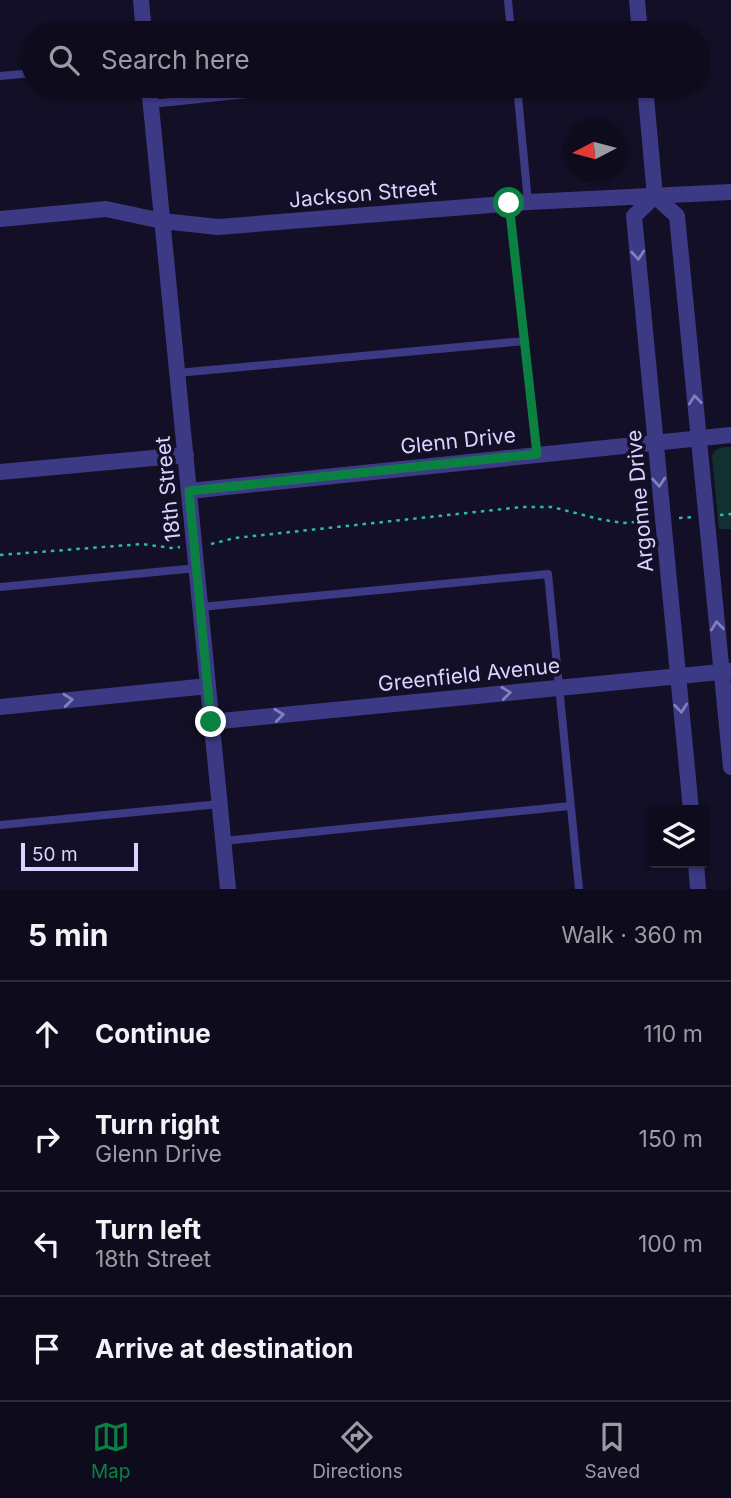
<!DOCTYPE html>
<html lang="en">
<head>
<meta charset="utf-8">
<style>
  :root { --surface:#0e0b1c; --page:#1c1929; --text:#f1f3f6; --muted:#9b9ba3; --line:#2e2b3b; --accent:#0b8043 }
  body { margin:0; font-family:Inter,sans-serif; background:var(--page); color:var(--text) }
  .controls { position:absolute; right:21px; bottom:21px; display:grid; overflow:hidden; border-radius:7px; box-shadow:0 2px 5px #0004 }
  .controls button { width:63px; height:63px; display:grid; place-items:center; padding:0; border:0; border-bottom:2px solid var(--line); background:var(--surface); color:var(--text); font:35px sans-serif }
  .compass { position:absolute; left:563px; top:119px; width:63px; height:63px; border-radius:50%; background:var(--surface); box-shadow:0 2px 5px #0004; rotate:264deg }
  .scale { position:absolute; left:21px; bottom:18px; width:117px; box-sizing:border-box; padding-left:7px; border:4px solid #d9d4ff; border-top:0; font-size:19px; line-height:24px; white-space:nowrap; color:#d9d4ff; -webkit-text-stroke:5px #130f26; paint-order:stroke }
  .stop { position:absolute; width:21px; height:21px; margin:-16px; border:5px solid #0b8043; border-radius:50%; background:#fff }
  .stop.end { background:#0b8043; border-color:#fff; box-shadow:0 2px 7px #0008 }
  .list { margin:0; padding:0; list-style:none }
  h2 { display:flex; justify-content:space-between; align-items:center; height:91px; margin:0; padding:0 28px; font-size:30px }
  h2 small { font-size:23px; font-weight:400; color:var(--muted) }
  .list li { display:grid; grid-template-columns:46px 1fr auto; gap:21px; align-items:center; box-sizing:border-box; height:105px; padding:0 28px; border-top:2px solid var(--line) }
  .list b { display:block; font-size:26px; white-space:nowrap }
  .list p { margin:0; font-size:23px; white-space:nowrap; color:var(--muted) }
  .list em { font-size:23px; font-style:normal; color:var(--muted) }
  .icon { flex:none; width:38px; height:38px; fill:none; stroke:currentColor; stroke-width:2; stroke-linecap:round; stroke-linejoin:round }
  .map { position:relative; flex:none; width:731px; height:889px; overflow:hidden }
  .search { position:absolute; background:var(--surface); box-shadow:0 2px 5px #0004; left:21px; right:21px; top:21px; height:77px; display:flex; align-items:center; gap:18px; box-sizing:border-box; padding:0 24px; border-radius:38px; color:var(--muted); font-size:26px }
  .sheet { height:511px; background:var(--surface) }
  nav { display:flex; justify-content:space-around; align-items:center; box-sizing:border-box; height:98px; border-top:2px solid var(--line); background:var(--surface); font-size:19px; color:var(--muted) }
  nav a { display:grid; justify-items:center; gap:4px }
  nav .on { color:var(--accent) }
  .map>svg:first-child { display:block }
  .green { fill:#12302f }
  .lines { fill:none; stroke-linecap:round; stroke-linejoin:round }
  .path { stroke:#2fb8b0; stroke-width:2.5; stroke-dasharray:3.5 5; stroke-linecap:butt }
  .service { stroke:#3d3a85; stroke-width:8 }
  .minor { stroke:#3d3a85; stroke-width:16 }
  .oneway { stroke:#837fbc }
  .route { stroke:#0b8043; stroke-width:9 }
  .labels { text-anchor:middle; stroke-width:7; stroke-linejoin:round; paint-order:stroke }
  .street-label { font-size:21px; fill:#d9d4ff; stroke:#130f26 }
</style>
</head>
<body>
<div class="map">
<svg width="731" height="889" viewBox="0 0 731 889">
  <rect width="100%" height="100%" fill="#130f26"/>
  <path class="green" d="M731 447V529H719L712 456C716 447 722 447 731 447Z"/>
  <g class="lines">
    <path class="path" d="M720 515 731 514
      M679 518 693 517
      M211 544 235 538 522 507H552L599 519 622 523 648 521
      M0 555 142 544 171 548 180 547"/>
    <path class="service" d="M508 0 511 33
      M0 76 33 73
      M517 86 528 202
      M151 104 328 86
      M509 203 537 454
      M177 373 525 341
      M0 587 197 568
      M200 607 548 574 579 889
      M0 825 220 804
      M223 841 570 806"/>
    <path class="minor" d="M141 0 144 33
      M637 0 640 33
      M149 86 228 889
      M645 86 655 196 677 216 731 767
      M655 196 634 216 691 810
      M0 219 106 209 162 221 218 227 528 202 731 192
      M0 472 186 455
      M189 491 731 435
      M0 707 208 686
      M211 722 731 671
      M696 863 698 889"/>
  </g>
  <defs><path id="oneway-chevron" d="M-2-3.5L2.5 0L-2 3.5" fill="none" stroke-width="1.6" stroke-linecap="round" stroke-linejoin="round" transform="scale(1.75)"/></defs>
  <g class="oneway">
    <use href="#oneway-chevron" transform="translate(638 255) rotate(85)"/>
    <use href="#oneway-chevron" transform="translate(695 400) rotate(-96)"/>
    <use href="#oneway-chevron" transform="translate(659 482) rotate(85)"/>
    <use href="#oneway-chevron" transform="translate(717 626) rotate(-96)"/>
    <use href="#oneway-chevron" transform="translate(506 693) rotate(-6)"/>
    <use href="#oneway-chevron" transform="translate(68 700) rotate(-6)"/>
    <use href="#oneway-chevron" transform="translate(681 708) rotate(84)"/>
    <use href="#oneway-chevron" transform="translate(279 715) rotate(-6)"/>
  </g>
  <g class="lines">
    <path class="route" d="M211 722 189 491 537 454 509 203"/>
  </g>
  <g class="labels">
    <g class="street-label">
      <text transform="translate(363 194) rotate(-5)" y="7">Jackson Street</text>
      <text transform="translate(458 441) rotate(-6)" y="7">Glenn Drive</text>
      <text transform="translate(168 489) rotate(-96)" y="7">18th Street</text>
      <text transform="translate(640 501) rotate(-95)" y="7">Argonne Drive</text>
      <text transform="translate(469 675) rotate(-6)" y="7">Greenfield Avenue</text>
    </g>
  </g>
</svg>
<div class="controls">
<button><svg class="icon" aria-label="layers" viewBox="0 0 24 24"><path d="M12 4l9 5-9 5-9-5zM3 14l9 5 9-5"/></svg></button>
</div>
<svg class="compass" viewBox="-18 -18 36 36"><path d="M0-13l5 13h-10z" fill="#e53935"/><path d="M0 13l5-13h-10z" fill="#9b9ba3"/></svg>
<div class="scale">50 m</div>
<div class="stop" style="left:509px;top:203px"></div>
<div class="stop end" style="left:211px;top:722px"></div>
<div class="search"><svg class="icon" aria-label="search" viewBox="0 0 24 24"><circle cx="10" cy="10" r="6"/><path d="M15 15l6 6"/></svg>Search here</div>
</div>
<section class="sheet">
<h2>5 min<small>Walk · 360 m</small></h2>
<ul class="list">
<li><svg class="icon" aria-label="ahead" viewBox="0 0 24 24"><path d="M12 20V5M6 11l6-6 6 6"/></svg><div><b>Continue</b></div><em>110 m</em></li>
<li><svg class="icon" aria-label="right" viewBox="0 0 24 24"><path d="M7 20v-9h11M14 6l5 5-5 5"/></svg><div><b>Turn right</b><p>Glenn Drive</p></div><em>150 m</em></li>
<li><svg class="icon" aria-label="left" viewBox="0 0 24 24"><path d="M17 20v-9H6M10 6l-5 5 5 5"/></svg><div><b>Turn left</b><p>18th Street</p></div><em>100 m</em></li>
<li><svg class="icon" aria-label="arrive" viewBox="0 0 24 24"><path d="M6 21V4h12l-3 4 3 4H6"/></svg><div><b>Arrive at destination</b></div></li>
</ul>
</section>
<nav>
<a class="on"><svg class="icon" aria-label="map" viewBox="0 0 24 24"><path d="M3 6l6-2 6 2 6-2v14l-6 2-6-2-6 2zM9 4v14M15 6v14"/></svg>Map</a>
<a><svg class="icon" aria-label="directions" viewBox="0 0 24 24"><path d="M12 3l9 9-9 9-9-9zM9 14v-3h6M13 9l2 2-2 2"/></svg>Directions</a>
<a><svg class="icon" aria-label="saved" viewBox="0 0 24 24"><path d="M7 4h10v16l-5-4-5 4z"/></svg>Saved</a>
</nav>
</body>
</html>
